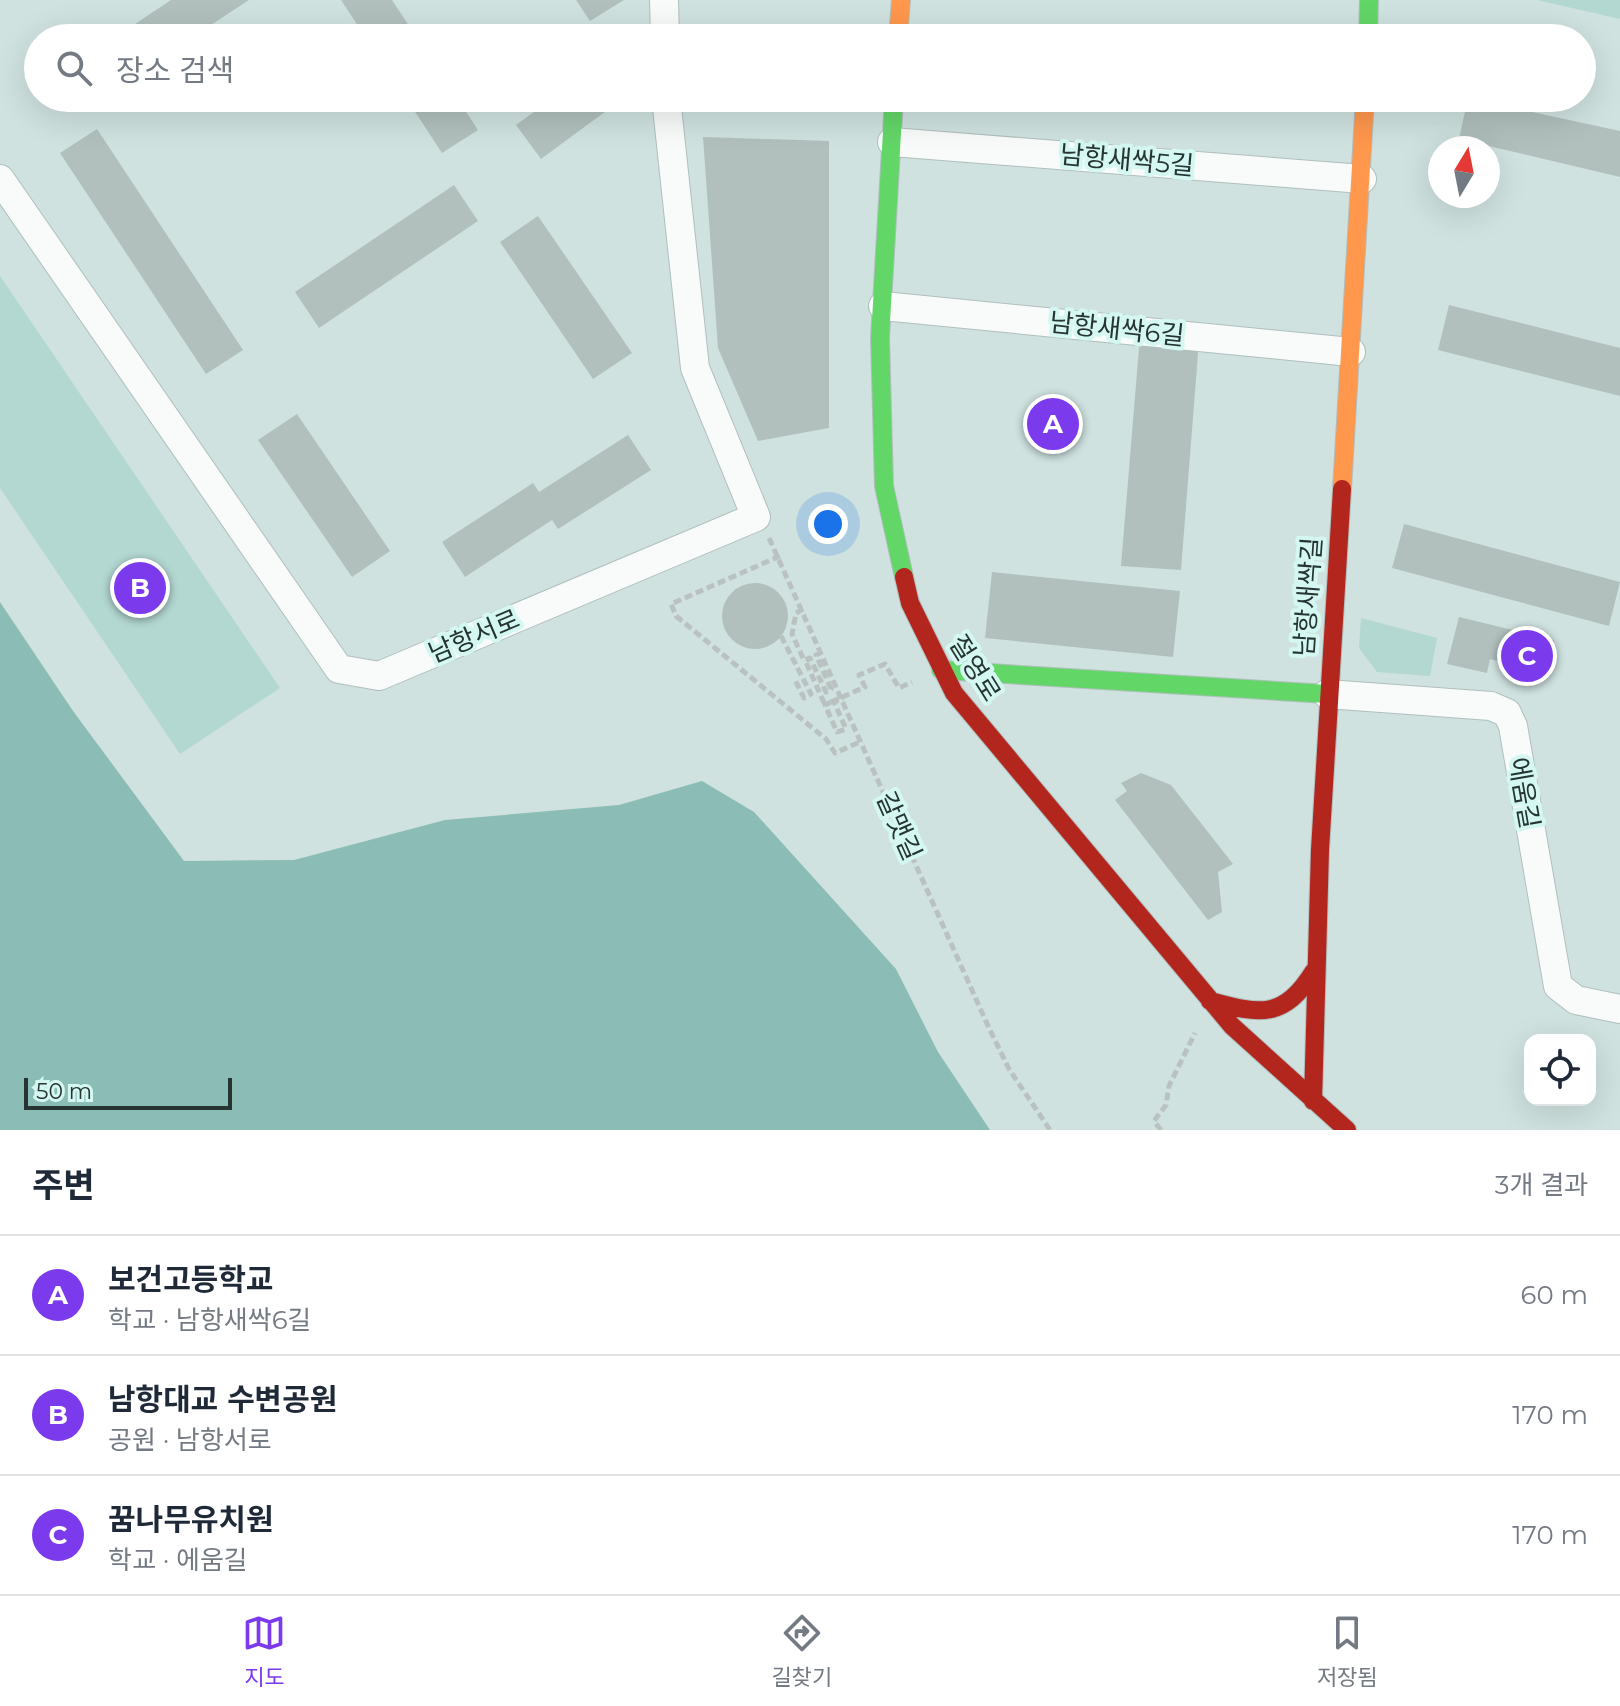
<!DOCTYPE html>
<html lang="ko">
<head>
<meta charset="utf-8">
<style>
  :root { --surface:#fff; --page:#f6f6f7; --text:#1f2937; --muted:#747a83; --line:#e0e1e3; --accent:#7c3aed }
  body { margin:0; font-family:Montserrat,"Noto Sans KR",sans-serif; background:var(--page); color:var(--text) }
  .controls { position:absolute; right:24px; bottom:24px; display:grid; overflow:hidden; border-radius:16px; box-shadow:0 8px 32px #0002 }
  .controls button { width:72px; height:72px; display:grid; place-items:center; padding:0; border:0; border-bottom:2px solid var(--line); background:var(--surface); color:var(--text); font:40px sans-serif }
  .compass { position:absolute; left:1428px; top:136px; width:72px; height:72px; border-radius:50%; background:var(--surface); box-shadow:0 8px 32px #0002; rotate:10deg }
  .scale { position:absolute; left:24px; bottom:20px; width:208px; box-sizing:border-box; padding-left:8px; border:4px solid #263432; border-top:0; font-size:22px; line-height:28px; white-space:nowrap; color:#263432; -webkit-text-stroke:6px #d4f7f2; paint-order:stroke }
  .you { position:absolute; left:828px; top:524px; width:28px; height:28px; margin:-20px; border:6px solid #fff; border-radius:50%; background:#1a73e8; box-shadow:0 0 0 12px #1a73e833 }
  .badge { display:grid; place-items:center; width:52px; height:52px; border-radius:50%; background:var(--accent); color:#fff; font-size:26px; font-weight:700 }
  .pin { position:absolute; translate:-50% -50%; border:4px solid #fff; box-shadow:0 2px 8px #0006 }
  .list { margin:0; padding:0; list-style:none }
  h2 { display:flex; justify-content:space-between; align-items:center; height:104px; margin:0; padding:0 32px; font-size:34px }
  h2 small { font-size:26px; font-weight:400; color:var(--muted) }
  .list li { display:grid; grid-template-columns:52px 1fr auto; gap:24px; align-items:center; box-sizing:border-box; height:120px; padding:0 32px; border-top:2px solid var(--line) }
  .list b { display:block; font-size:30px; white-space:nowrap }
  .list p { margin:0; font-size:26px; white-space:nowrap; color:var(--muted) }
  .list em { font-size:26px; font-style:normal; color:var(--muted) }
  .icon { flex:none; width:44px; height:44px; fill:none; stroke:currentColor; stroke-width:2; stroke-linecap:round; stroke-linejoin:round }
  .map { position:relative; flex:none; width:1620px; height:1130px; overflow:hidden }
  .search { position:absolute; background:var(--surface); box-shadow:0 8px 32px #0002; left:24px; right:24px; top:24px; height:88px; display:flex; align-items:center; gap:20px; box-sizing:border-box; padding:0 28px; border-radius:44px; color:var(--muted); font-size:30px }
  .sheet { height:464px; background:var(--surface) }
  nav { display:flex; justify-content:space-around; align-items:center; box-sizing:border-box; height:112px; border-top:2px solid var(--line); background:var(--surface); font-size:22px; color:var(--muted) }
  nav a { display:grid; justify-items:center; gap:4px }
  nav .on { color:var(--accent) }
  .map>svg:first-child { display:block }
  .green { fill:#b3d7d1 }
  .water { fill:#8cbcb6 }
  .building { fill:#b1c0bd }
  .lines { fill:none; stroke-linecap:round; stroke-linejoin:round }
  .street-casing { stroke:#b0bfbd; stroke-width:30 }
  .fast-casing { stroke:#b0bfbd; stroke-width:20 }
  .slow-casing { stroke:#b0bfbd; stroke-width:20 }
  .jam-casing { stroke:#b0bfbd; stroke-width:20 }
  .path { stroke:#bac2c1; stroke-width:5; stroke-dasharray:8 4; stroke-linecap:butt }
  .street { stroke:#f8fbfa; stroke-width:28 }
  .fast { stroke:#63d668; stroke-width:18 }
  .slow { stroke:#ff974d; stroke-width:18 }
  .jam { stroke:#b3261e; stroke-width:18 }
  .path-bridge { stroke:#bac2c1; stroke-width:5; stroke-dasharray:8 4; stroke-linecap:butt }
  .labels { text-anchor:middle; stroke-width:8; stroke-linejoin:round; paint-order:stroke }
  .street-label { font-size:26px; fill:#263432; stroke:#d4f7f2 }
</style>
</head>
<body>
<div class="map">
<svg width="1620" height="1130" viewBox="0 0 1620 1130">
  <rect width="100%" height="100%" fill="#cfe2df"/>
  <path class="green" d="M1537 0H1620V19Z
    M0 276 280 688 180 754 0 488Z
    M1361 618 1437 638 1430 676 1377 672 1359 648Z"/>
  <path class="water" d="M0 602 73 711 184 861 294 860 445 820 619 805 702 781 754 812 896 969 938 1052 990 1130H0Z"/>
  <path class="building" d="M171 0H249L191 38H114Z
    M341 0H392L417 38H366Z
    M576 0H624L590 21Z
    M406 98H457L478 130 442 153Z
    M553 98H613L617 103 541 159 516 125Z
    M1468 98 1620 131V177L1459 139Z
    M97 129 243 350 206 374 60 153Z
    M703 137 829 141V428L758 441 718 348Z
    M454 185 478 221 319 328 295 292Z
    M538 216 632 353 593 379 500 242Z
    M1449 305 1620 348V396L1438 350Z
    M1140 336 1199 341 1181 570 1121 566Z
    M297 414 390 551 352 577 258 440Z
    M628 435 651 470 558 529 552 520 465 577 442 542 533 483 539 492Z
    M1404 524 1620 582 1609 626 1392 568Z
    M992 572 1180 591 1173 657 985 638Z
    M722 616a33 33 0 1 1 66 0a33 33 0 1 1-66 0Z
    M1459 617 1554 640 1546 673 1490 659 1487 673 1447 664Z
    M1141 773 1171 785 1233 864 1218 872 1222 912 1208 920 1115 800 1127 791 1121 783Z"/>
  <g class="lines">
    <g class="street-casing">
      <path id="street" d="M664 0 665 38
        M892 142 1362 179
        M0 179 339 669 379 676 756 517 695 368 666 98
        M883 306 1351 352
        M1327 694 1491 706 1507 713 1513 726 1558 986 1576 1000 1620 1009"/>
    </g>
    <g class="fast-casing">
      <path id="fast" d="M1368 38 1369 0
        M894 98 880 338 884 486 904 577
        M941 670 1327 694"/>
    </g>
    <g class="slow-casing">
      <path id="slow" d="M898 38 901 0
        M1342 489 1365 98"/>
    </g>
    <g class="jam-casing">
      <path id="jam" d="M904 577 910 603 954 693 1232 1026 1347 1130
        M1210 1001C1261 1015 1284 1019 1314 971
        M1313 1101 1320 850 1342 489"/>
    </g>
    <path class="path" d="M769 538 989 1028 1009 1069 1050 1130
      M780 556 671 604 676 616 826 739 835 753 862 741
      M803 609 796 613 792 634 804 660
      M781 636 811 694 804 698 795 680
      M822 652 816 655 831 689 826 692 810 658 805 660 825 705
      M831 702 825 705 837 732 846 729 834 702 843 698
      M1161 1130 1154 1121 1166 1105 1169 1086 1195 1033"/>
    <use href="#street" class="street"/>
    <use href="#fast" class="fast"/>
    <use href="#slow" class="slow"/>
    <use href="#jam" class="jam"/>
    <path class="path-bridge" d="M831 702 865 687 859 675 885 664 899 688 912 682"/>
  </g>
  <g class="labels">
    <g class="street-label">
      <text transform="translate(1127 160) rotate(5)" y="9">남항새싹5길</text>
      <text transform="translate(1117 329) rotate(6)" y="9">남항새싹6길</text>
      <text transform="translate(1308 597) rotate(-86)" y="9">남항새싹길</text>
      <text transform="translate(474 636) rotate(-23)" y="9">남항서로</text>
      <text transform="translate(975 668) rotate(58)" y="9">절영로</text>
      <text transform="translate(1524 793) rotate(80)" y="9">에움길</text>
      <text transform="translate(899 826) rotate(66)" y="9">갈맷길</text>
    </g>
  </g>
</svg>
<div class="controls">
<button><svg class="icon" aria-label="locate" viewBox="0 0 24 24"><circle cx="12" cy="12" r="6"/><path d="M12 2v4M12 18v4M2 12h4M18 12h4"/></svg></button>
</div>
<svg class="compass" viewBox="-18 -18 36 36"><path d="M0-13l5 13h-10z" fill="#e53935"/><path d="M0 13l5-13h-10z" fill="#747a83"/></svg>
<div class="scale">50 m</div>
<div class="you"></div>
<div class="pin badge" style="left:1053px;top:424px">A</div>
<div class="pin badge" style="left:140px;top:588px">B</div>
<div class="pin badge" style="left:1527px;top:656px">C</div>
<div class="search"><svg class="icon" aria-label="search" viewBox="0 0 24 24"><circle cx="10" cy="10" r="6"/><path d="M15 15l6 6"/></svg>장소 검색</div>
</div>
<section class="sheet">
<h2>주변<small>3개 결과</small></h2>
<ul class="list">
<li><span class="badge">A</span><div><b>보건고등학교</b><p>학교 · 남항새싹6길</p></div><em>60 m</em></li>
<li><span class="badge">B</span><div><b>남항대교 수변공원</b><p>공원 · 남항서로</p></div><em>170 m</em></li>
<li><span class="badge">C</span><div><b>꿈나무유치원</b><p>학교 · 에움길</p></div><em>170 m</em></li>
</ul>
</section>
<nav>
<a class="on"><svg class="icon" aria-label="map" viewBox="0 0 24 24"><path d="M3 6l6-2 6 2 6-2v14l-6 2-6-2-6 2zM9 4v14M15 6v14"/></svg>지도</a>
<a><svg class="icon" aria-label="directions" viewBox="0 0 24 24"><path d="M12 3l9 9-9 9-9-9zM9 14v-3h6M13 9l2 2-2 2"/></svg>길찾기</a>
<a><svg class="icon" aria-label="saved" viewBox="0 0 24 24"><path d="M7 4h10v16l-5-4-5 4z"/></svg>저장됨</a>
</nav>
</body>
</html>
